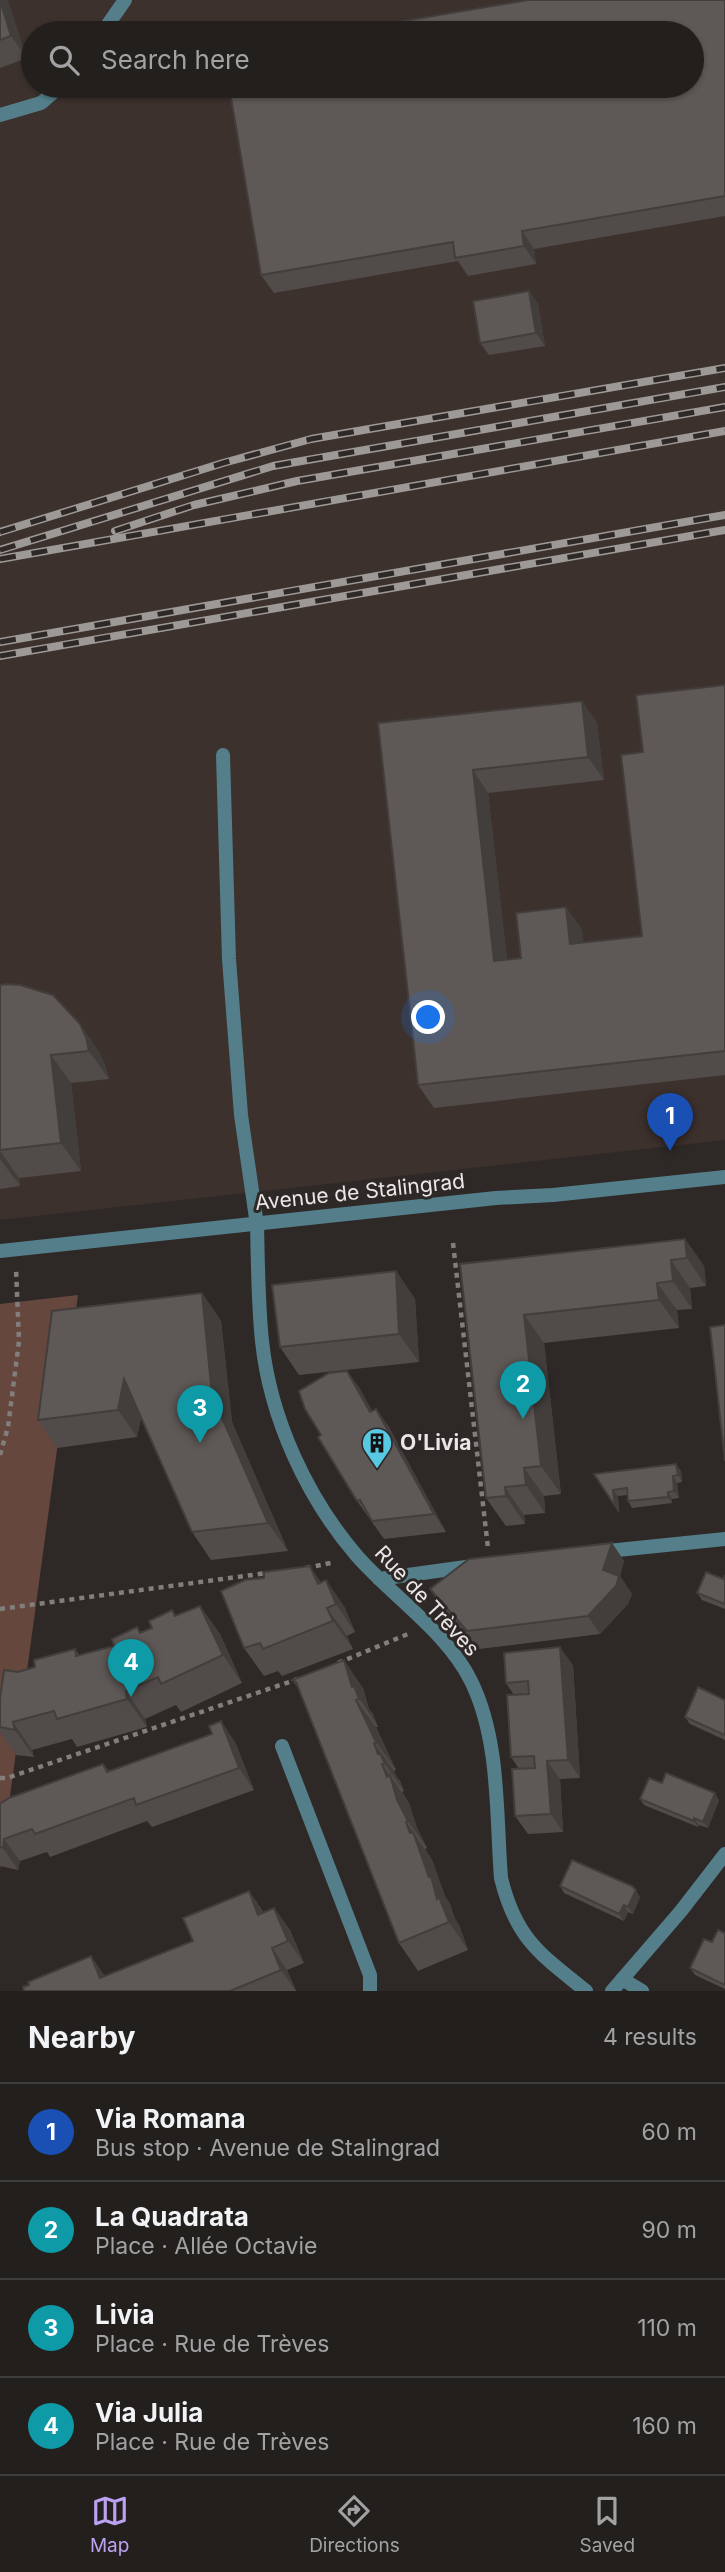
<!DOCTYPE html>
<html lang="en">
<head>
<meta charset="utf-8">
<style>
  :root { --surface:#221f1d; --page:#2e2c2a; --text:#f1f3f6; --muted:#a2a2a4; --line:#3f3d3b; --accent:#bca0f2 }
  body { margin:0; font-family:Inter,sans-serif; background:var(--page); color:var(--text) }
  .you { position:absolute; left:429px; top:1018px; width:24px; height:24px; margin:-18px; border:5px solid #fff; border-radius:50%; background:#1a73e8; box-shadow:0 0 0 10px #1a73e833 }
  .badge { display:grid; place-items:center; width:46px; height:46px; border-radius:50%; background:var(--accent); color:#fff; font-size:23px; font-weight:700 }
  .pin { position:absolute; translate:-50% -58px; filter:drop-shadow(0 2px 4px #0008) }
  .pin::after { content:''; position:absolute; top:37px; width:24px; height:21px; background:inherit; clip-path:polygon(0 0,100% 0,50% 100%) }
  .list { margin:0; padding:0; list-style:none }
  h2 { display:flex; justify-content:space-between; align-items:center; height:91px; margin:0; padding:0 28px; font-size:30px }
  h2 small { font-size:23px; font-weight:400; color:var(--muted) }
  .list li { display:grid; grid-template-columns:46px 1fr auto; gap:21px; align-items:center; box-sizing:border-box; height:98px; padding:0 28px; border-top:2px solid var(--line) }
  .list b { display:block; font-size:26px; white-space:nowrap }
  .list p { margin:0; font-size:23px; white-space:nowrap; color:var(--muted) }
  .list em { font-size:23px; font-style:normal; color:var(--muted) }
  .icon { flex:none; width:38px; height:38px; fill:none; stroke:currentColor; stroke-width:2; stroke-linecap:round; stroke-linejoin:round }
  .map { position:relative; flex:none; width:725px; height:1991px; overflow:hidden }
  .search { position:absolute; background:var(--surface); box-shadow:0 2px 5px #0004; left:21px; right:21px; top:21px; height:77px; display:flex; align-items:center; gap:18px; box-sizing:border-box; padding:0 24px; border-radius:38px; color:var(--muted); font-size:26px }
  .sheet { height:483px; background:var(--surface) }
  nav { display:flex; justify-content:space-around; align-items:center; box-sizing:border-box; height:98px; border-top:2px solid var(--line); background:var(--surface); font-size:19px; color:var(--muted) }
  nav a { display:grid; justify-items:center; gap:4px }
  nav .on { color:var(--accent) }
  .map>svg:first-child { display:block }
  .built { fill:#3d312d; fill-rule:evenodd }
  .green { fill:#65473e }
  .lines { fill:none; stroke-linecap:round; stroke-linejoin:round }
  .path { stroke:#827e7c; stroke-width:4.5; stroke-dasharray:5 5; stroke-linecap:butt }
  .service { stroke:#547f8a; stroke-width:14 }
  .minor { stroke:#547f8a; stroke-width:14 }
  .tertiary { stroke:#547f8a; stroke-width:14 }
  .rail-casing { stroke:#9d9997; stroke-width:8 }
  .rail { stroke:#2e2927; stroke-width:5; stroke-dasharray:16; stroke-linecap:butt }
  .wall { fill:#514c4a }
  .shaded-wall { fill:#423e3c }
  .building { fill:#5e5856; stroke:#423e3c; stroke-width:2 }
  .labels { text-anchor:middle; stroke-width:6; stroke-linejoin:round; paint-order:stroke }
  .street-label { font-size:21px; fill:#ebe7e6; stroke:#2e2927 }
  .poi-label { font-size:21px; font-weight:bold; fill:#ebe7e6; stroke:#2e2927; text-anchor:start }
</style>
</head>
<body>
<div class="map">
<svg width="725" height="1991" viewBox="0 0 725 1991">
  <rect width="100%" height="100%" fill="#2e2927"/>
  <path class="built" d="M0 0H725V1140L0 1220ZM33 33H692V86H33Z"/>
  <path class="green" d="M78 1295 5 1833 0 1870V1304Z"/>
  <g class="lines">
    <path class="path" d="M453 1243 488 1548
      M0 1455 8 1427 19 1341 16 1269
      M306 1568 335 1562
      M0 1609 267 1573
      M338 1663 408 1634
      M0 1778H7L298 1679"/>
    <path class="service" d="M102 33 125 0
      M0 115 41 103 61 86
      M223 755 229 959 241 1115 257 1225
      M282 1746 370 1975V1991"/>
    <path class="minor" d="M257 1225C258 1263 258 1303 262 1341 270 1418 307 1498 357 1556 392 1596 447 1632 471 1681 500 1740 496 1813 501 1878 516 1939 540 1954 586 1991
      M598 1552 725 1539
      M379 1579 473 1566
      M622 1979 642 1991
      M612 1991 681 1911 725 1854"/>
    <path class="tertiary" d="M0 1251 496 1198 553 1195 725 1177"/>
    <g class="rail-casing">
      <path id="rail" d="M115 531 194 505 297 481 725 407
        M0 532 223 463 311 439 725 368
        M0 550 273 466 725 387
        M0 559 725 431
        M0 642 725 515
        M0 656 725 530"/>
    </g>
    <use href="#rail" class="rail"/>
  </g>
  <path class="wall" d="M0 0 27 58 0 68Z
    M725 0V216L534 249 536 264 468 276 458 261 274 293 261 275Z
    M529 291 538 304 545 346 489 355 480 343Z
    M725 685V1075L434 1108 418 1085 378 723 582 701 597 723 604 780 488 793 507 960 521 958 582 929 583 943 642 936 643 752Z
    M0 985 80 1024 99 1052 105 1065 109 1079 71 1083 81 1171 19 1178 20 1186 0 1189Z
    M685 1239 704 1266 706 1286 690 1288 692 1309 677 1310 679 1328 544 1343 561 1494 544 1496 545 1513 524 1515 525 1524 506 1526 486 1498 460 1264Z
    M396 1271 415 1299 419 1362 299 1375 280 1347Z
    M202 1293 221 1321 232 1422 288 1551 211 1560 192 1532 141 1418 137 1437 57 1448 38 1420Z
    M347 1371 360 1389 372 1411 376 1409 389 1427 446 1532 384 1539 357 1501 321 1435Z
    M681 1471 682 1482 677 1483 679 1498 672 1499V1503L632 1508 628 1501 627 1495 618 1496 619 1513 594 1474Z
    M612 1543 624 1561 620 1576 632 1594 628 1604 600 1634 479 1649 442 1607 430 1589Z
    M725 1575V1609L702 1600 697 1593 723 1579Z
    M326 1580 345 1608 355 1632 347 1636 353 1649 282 1676 278 1671 264 1676 244 1648 321 1582Z
    M200 1606 220 1634 242 1683 181 1712 176 1705 145 1719 147 1727 77 1747 72 1739 32 1750 34 1757 16 1755 0 1732V1698L18 1672 35 1667 75 1649 79 1655 114 1646 176 1616Z
    M573 1665 580 1778 560 1779 563 1832 528 1834 515 1816 519 1769 511 1757 514 1695 506 1683Z
    M292 1680 363 1688 369 1709 373 1714 378 1727H376L396 1770 394 1771 395 1775 400 1781 404 1791 402 1792 409 1803 417 1828 427 1848 425 1849 432 1860 445 1896 450 1904 455 1919 459 1925 468 1950 418 1971 399 1943 298 1688Z
    M725 1700V1740L690 1724 685 1717Z
    M221 1721 236 1744 254 1790 152 1827 147 1821 50 1857 47 1852 20 1861 18 1870 0 1866V1804L103 1764 109 1771 212 1734Z
    M662 1783 719 1800 708 1828 699 1825 698 1827 644 1805 640 1799Z
    M560 1886 640 1897 633 1914 628 1912 624 1921 564 1893Z
    M249 1891 264 1913 274 1908 290 1930 304 1963 287 1970 296 1991H24L91 1956 105 1977 193 1941Z
    M725 1933V1989L695 1975 690 1968 712 1942Z"/>
  <path class="shaded-wall" d="M0 0H8L27 58 11 36Z
    M522 231 534 249 536 264 524 246Z
    M529 291 538 304 545 346 536 333Z
    M582 701 597 723 604 780 588 757Z
    M473 770 488 793 510 983 494 961Z
    M566 907 582 929 586 966 570 944Z
    M80 1024 99 1052 105 1065 109 1079 89 1051Z
    M51 1055 71 1083 81 1171 61 1143Z
    M0 1151 19 1178 20 1186 0 1159Z
    M685 1239 704 1266 706 1286 687 1258Z
    M671 1260 690 1288 692 1309 673 1281Z
    M396 1271 415 1299 419 1362 399 1334Z
    M657 1283 677 1310 679 1328 659 1300Z
    M202 1293 221 1321 232 1422 288 1551 268 1523 212 1395Z
    M524 1315 544 1343 561 1494 541 1466Z
    M347 1371 360 1389 383 1430 370 1412Z
    M124 1379 143 1407 137 1437 118 1410Z
    M376 1409 389 1427 446 1532 434 1514Z
    M676 1464 681 1471 682 1482 678 1475Z
    M524 1468 544 1496 545 1513 526 1485Z
    M673 1476 677 1483 679 1498 674 1491Z
    M505 1487 524 1515 525 1524 506 1496Z
    M613 1490 618 1496 619 1513 615 1506Z
    M668 1492 672 1499V1503L668 1497Z
    M612 1543 624 1561 620 1576 632 1594 628 1604 600 1634 588 1616Z
    M310 1566 329 1594 318 1584Z
    M326 1580 345 1608 355 1632 336 1604Z
    M200 1606 220 1634 242 1683 223 1655Z
    M327 1608 347 1636 353 1649 333 1621Z
    M560 1647 573 1665 580 1778 568 1760Z
    M344 1660 363 1688 369 1709 373 1714 378 1727 352 1687Z
    M126 1691 145 1719 147 1727 127 1699Z
    M356 1700 376 1727 396 1770 376 1742Z
    M221 1721 236 1744 254 1790 239 1768Z
    M13 1722 32 1750 34 1757 15 1730Z
    M374 1743 394 1771 404 1791 378 1754Z
    M547 1761 560 1779 563 1832 551 1814Z
    M382 1764 409 1803 417 1828 427 1848 408 1821 397 1800Z
    M715 1793 719 1800 708 1828 703 1822Z
    M694 1818 699 1825 698 1827 694 1821Z
    M406 1822 432 1860 445 1896 450 1904 455 1919 459 1925 468 1950 449 1922 437 1899Z
    M4 1839 20 1861 18 1870 3 1848Z
    M636 1890 640 1897 633 1914 628 1907Z
    M249 1891 264 1914 258 1915Z
    M624 1905 628 1912 624 1921 619 1914Z
    M274 1908 290 1930 304 1963 288 1941Z
    M272 1948 287 1970 296 1991 281 1970Z
    M91 1956 106 1978H100Z"/>
  <path class="building" d="M0 0 11 36 0 40Z
    M528 0H725V196L522 231 524 246 455 258 453 242 261 275 229 86H692V33H333Z
    M529 291 536 333 480 343 473 301Z
    M725 685V1051L418 1085 378 723 582 701 588 757 473 770 494 961 521 958 516 913 566 907 570 944 642 936 621 755 643 752 636 695Z
    M6 984 20 985 53 995 80 1024 86 1037 89 1051 51 1055 61 1143 0 1150V985Z
    M685 1239 687 1258 671 1260 673 1281 657 1283 659 1300 524 1315 541 1466 524 1468 526 1485 505 1487 506 1496 486 1498 460 1264Z
    M396 1271 399 1334 280 1347 272 1285Z
    M202 1293 212 1395 268 1523 192 1532 124 1379 118 1410 38 1420 52 1311Z
    M725 1325V1461L710 1327Z
    M347 1371 370 1412 376 1409 434 1514 372 1521 360 1500 357 1501 318 1437 321 1435 305 1409 299 1391 329 1373Z
    M676 1464 678 1475 673 1476 674 1491 668 1492V1497L628 1501 627 1488 613 1490 615 1506 594 1474Z
    M612 1543 603 1570 619 1576 616 1586 588 1616 467 1631 430 1589 469 1559Z
    M310 1566 318 1584 326 1580 336 1604 327 1608 333 1621 263 1649 260 1643 244 1648 221 1591 245 1580 264 1578V1572Z
    M706 1572 723 1579 725 1575V1604L697 1593Z
    M200 1606 223 1655 161 1684 158 1677 126 1691 127 1699 57 1719 54 1711 13 1722 15 1730 0 1727V1698L4 1670 18 1672 35 1667 34 1660 75 1649 76 1656 114 1646 112 1639 137 1627 140 1633 152 1628 149 1621 172 1610 175 1616Z
    M560 1647 568 1760 547 1761 551 1814 515 1816 512 1769 535 1768 534 1756 511 1757 507 1695 529 1694 528 1681 506 1683 504 1653Z
    M344 1660 352 1687 354 1686 359 1699 356 1700 376 1742 374 1743 378 1754 380 1753 385 1764H382L387 1777 390 1775 397 1800 408 1821 406 1822 410 1833 413 1832 429 1877 431 1876 437 1899 439 1897 449 1922 399 1943 296 1682 292 1680Z
    M698 1687 725 1700V1735L685 1717Z
    M221 1721 239 1768 136 1805 134 1798 35 1834 32 1829 4 1839 3 1848 0 1847V1804L9 1798 103 1764 107 1772 212 1734 209 1726Z
    M666 1773 715 1793 703 1822 694 1818V1821L640 1799 649 1778 662 1783Z
    M572 1860 632 1886 636 1890 628 1907 624 1905 619 1914 560 1886Z
    M249 1891 258 1915 274 1908 288 1941 272 1948 281 1970 230 1991H24L23 1987 29 1985 28 1982 91 1956 100 1978 193 1941 183 1918Z
    M718 1930 725 1933V1985L690 1968 704 1939 712 1942Z"/>
  <defs>
    <g id="building-pin" transform="scale(1.575)"><path d="M0 17L-7.5 6A9.5 9.5 0 1 1 7.5 6Z" fill="#58c9e3" stroke="#2e2927"/><path d="M-4-6H4V6H1V3H-1V6H-4ZM-2.5-4.3h1.7v1.8h-1.7ZM.8-4.3h1.7v1.8H.8ZM-2.5-1h1.7V.8h-1.7ZM.8-1h1.7V.8H.8Z" fill="#111"/></g>
  </defs>
  <g fill-rule="evenodd">
    <use href="#building-pin" x="377" y="1443"/>
  </g>
  <g class="labels">
    <g class="street-label">
      <text transform="translate(360 1192) rotate(-6)" y="7">Avenue de Stalingrad</text>
      <text transform="translate(427 1601) rotate(47)" y="7">Rue de Trèves</text>
    </g>
    <g class="poi-label">
      <text x="400" y="1450">O'Livia</text>
    </g>
  </g>
</svg>
<div class="you"></div>
<div class="pin badge" style="left:670px;top:1151px;background:#1a4fb4">1</div>
<div class="pin badge" style="left:523px;top:1419px;background:#0f9aa8">2</div>
<div class="pin badge" style="left:200px;top:1443px;background:#0f9aa8">3</div>
<div class="pin badge" style="left:131px;top:1697px;background:#0f9aa8">4</div>
<div class="search"><svg class="icon" aria-label="search" viewBox="0 0 24 24"><circle cx="10" cy="10" r="6"/><path d="M15 15l6 6"/></svg>Search here</div>
</div>
<section class="sheet">
<h2>Nearby<small>4 results</small></h2>
<ul class="list">
<li><span class="badge" style="background:#1a4fb4">1</span><div><b>Via Romana</b><p>Bus stop · Avenue de Stalingrad</p></div><em>60 m</em></li>
<li><span class="badge" style="background:#0f9aa8">2</span><div><b>La Quadrata</b><p>Place · Allée Octavie</p></div><em>90 m</em></li>
<li><span class="badge" style="background:#0f9aa8">3</span><div><b>Livia</b><p>Place · Rue de Trèves</p></div><em>110 m</em></li>
<li><span class="badge" style="background:#0f9aa8">4</span><div><b>Via Julia</b><p>Place · Rue de Trèves</p></div><em>160 m</em></li>
</ul>
</section>
<nav>
<a class="on"><svg class="icon" aria-label="map" viewBox="0 0 24 24"><path d="M3 6l6-2 6 2 6-2v14l-6 2-6-2-6 2zM9 4v14M15 6v14"/></svg>Map</a>
<a><svg class="icon" aria-label="directions" viewBox="0 0 24 24"><path d="M12 3l9 9-9 9-9-9zM9 14v-3h6M13 9l2 2-2 2"/></svg>Directions</a>
<a><svg class="icon" aria-label="saved" viewBox="0 0 24 24"><path d="M7 4h10v16l-5-4-5 4z"/></svg>Saved</a>
</nav>
</body>
</html>
